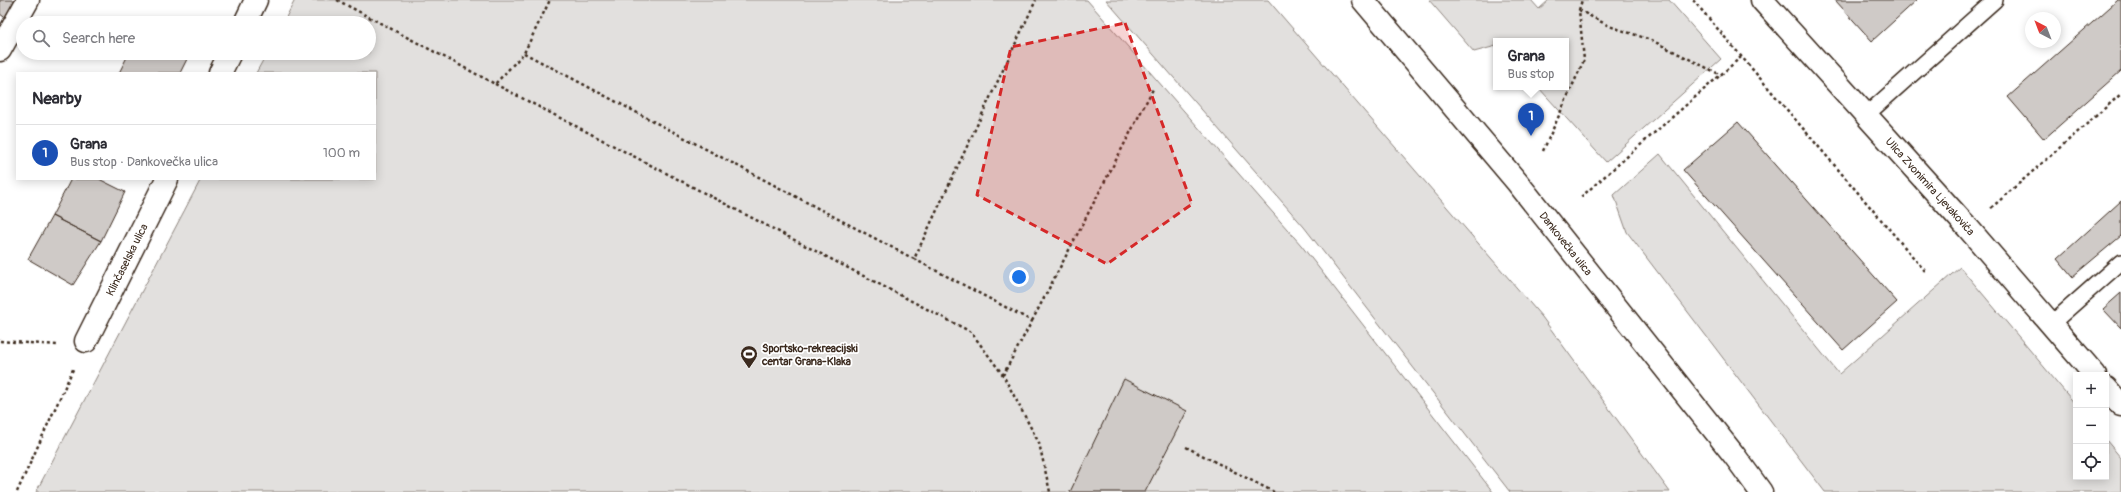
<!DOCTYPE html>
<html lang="en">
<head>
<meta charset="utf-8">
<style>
  :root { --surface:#fff; --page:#f2f2f3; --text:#2b2b33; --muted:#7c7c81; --line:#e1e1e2; --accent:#3b2a1e }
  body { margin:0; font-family:Pangolin,sans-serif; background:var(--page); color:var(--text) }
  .controls { position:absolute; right:12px; bottom:12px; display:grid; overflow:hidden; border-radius:0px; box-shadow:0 2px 10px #0003 }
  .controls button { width:36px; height:36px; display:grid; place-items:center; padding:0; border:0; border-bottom:1px solid var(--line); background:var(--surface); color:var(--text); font:20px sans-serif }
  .compass { position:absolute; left:2025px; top:12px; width:36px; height:36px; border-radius:50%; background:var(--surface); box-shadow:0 2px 10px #0003; rotate:318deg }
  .you { position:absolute; left:1019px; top:277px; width:14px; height:14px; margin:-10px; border:3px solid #fff; border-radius:50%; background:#1a73e8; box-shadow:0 0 0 6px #1a73e833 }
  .badge { display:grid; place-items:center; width:26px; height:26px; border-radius:50%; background:var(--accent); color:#fff; font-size:13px; font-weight:700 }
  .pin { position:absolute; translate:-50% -33px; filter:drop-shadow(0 1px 2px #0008) }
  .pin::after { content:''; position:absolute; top:21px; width:14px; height:12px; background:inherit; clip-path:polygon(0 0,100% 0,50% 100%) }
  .popup { position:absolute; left:1493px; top:38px; width:76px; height:52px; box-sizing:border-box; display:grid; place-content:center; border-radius:0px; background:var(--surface); filter:drop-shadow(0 1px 3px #0005); font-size:13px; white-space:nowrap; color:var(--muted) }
  .popup b { font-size:15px; color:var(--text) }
  .popup::after { content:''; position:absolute; left:50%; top:100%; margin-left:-8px; border:8px solid transparent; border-top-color:var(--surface) }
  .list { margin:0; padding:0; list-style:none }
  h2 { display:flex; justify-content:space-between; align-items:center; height:52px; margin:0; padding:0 16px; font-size:17px }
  h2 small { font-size:13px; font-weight:400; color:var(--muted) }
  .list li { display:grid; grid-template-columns:26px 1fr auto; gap:12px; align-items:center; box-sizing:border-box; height:56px; padding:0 16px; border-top:1px solid var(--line) }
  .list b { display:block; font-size:15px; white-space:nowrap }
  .list p { margin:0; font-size:13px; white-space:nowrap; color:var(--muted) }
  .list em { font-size:13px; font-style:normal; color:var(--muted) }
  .icon { flex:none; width:22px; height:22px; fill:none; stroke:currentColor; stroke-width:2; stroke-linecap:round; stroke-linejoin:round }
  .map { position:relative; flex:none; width:2121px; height:492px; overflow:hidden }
  .search { position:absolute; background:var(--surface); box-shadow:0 2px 10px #0003; left:16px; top:16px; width:360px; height:44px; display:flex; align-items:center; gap:10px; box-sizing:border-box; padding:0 14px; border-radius:22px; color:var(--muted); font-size:15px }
  .panel { position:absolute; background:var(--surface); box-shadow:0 2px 10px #0003; left:16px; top:72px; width:360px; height:108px; border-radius:0px }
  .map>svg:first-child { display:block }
  .green { fill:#e2e0de; stroke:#8e857e }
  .building { fill:#cfcac7; stroke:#3b2a1e }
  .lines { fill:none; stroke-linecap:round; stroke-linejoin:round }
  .lane-casing { stroke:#3b2a1e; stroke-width:18 }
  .street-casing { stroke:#3b2a1e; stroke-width:25 }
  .secondary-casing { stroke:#3b2a1e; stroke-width:25 }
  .path { stroke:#3b2a1e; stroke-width:2.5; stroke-dasharray:3 3; stroke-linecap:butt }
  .lane { stroke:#fff; stroke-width:15 }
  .street { stroke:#fff; stroke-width:22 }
  .secondary { stroke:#fff; stroke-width:22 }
  .marked { fill:#d62828; fill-opacity:0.2; stroke:#d62828; stroke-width:3; stroke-dasharray:8 5; stroke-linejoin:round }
  .labels { text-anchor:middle; stroke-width:3.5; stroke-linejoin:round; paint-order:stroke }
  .street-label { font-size:11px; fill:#3b2a1e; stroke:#fff }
  .poi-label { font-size:11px; font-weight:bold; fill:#3b2a1e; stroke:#fff; text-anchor:start }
</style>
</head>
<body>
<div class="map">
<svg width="2121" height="492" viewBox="0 0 2121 492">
  <rect width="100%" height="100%" fill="#fff"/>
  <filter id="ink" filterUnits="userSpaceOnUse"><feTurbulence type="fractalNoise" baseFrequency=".025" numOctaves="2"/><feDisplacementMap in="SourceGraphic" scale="8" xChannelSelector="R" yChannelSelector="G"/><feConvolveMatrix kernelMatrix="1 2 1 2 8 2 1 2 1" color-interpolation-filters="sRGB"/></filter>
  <g filter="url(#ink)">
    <path class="green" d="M295 0H1087L1301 245 1493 492H36L201 179H375V73H256L267 53H369V23H283Z
      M1106 0H1268L1542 317 1670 492H1510L1304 227Z
      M1429 0H1531L1539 9 1549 0H1669L1721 59 1606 162 1538 87H1566V41H1496V46L1474 52Z
      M1660 154 1839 374 1960 267 2076 405V477H2106V440L2121 458V492H1825L1627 232 1614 195Z"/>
    <path class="building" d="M0 0H23L11 22 0 14Z
      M1835 0H1917L1872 41Z
      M2118 0H2121V71L2044 139 2008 97Z
      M129 53H190L180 73H119Z
      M1738 122 1897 302 1843 350 1683 170Z
      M71 179H99L125 192 101 241 52 216Z
      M2121 201V236L2072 277 2057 259Z
      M52 216 101 241 73 285 28 259Z
      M2121 293V328L2103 309Z
      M1124 379 1187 411 1145 492H1070Z"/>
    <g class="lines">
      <g class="lane-casing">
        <path id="lane" d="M1865 116 1995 0
          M2051 324 2121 262"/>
      </g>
      <g class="street-casing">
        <g id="street">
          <path id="s1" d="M1762 0 1968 228 2095 375"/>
          <path d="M245 23 256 0"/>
          <path d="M0 50 28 0"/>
          <path d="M220 73 230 53"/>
          <path id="s2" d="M86 341 167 179"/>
          <path d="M2106 388 2121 405"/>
        </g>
      </g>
      <g class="secondary-casing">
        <g id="secondary">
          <path id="s3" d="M1363 0 1517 182 1734 455 1761 492"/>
        </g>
      </g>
      <path class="path" d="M337 0 495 84 524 53 550 0
        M1693 0 1925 271
        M1579 10 1609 26 1651 40 1721 75
        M524 53 914 259 1036 0
        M495 84 971 332 1003 375 1039 443 1050 492
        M1543 151 1584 60 1579 10 1582 0
        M1581 197 1741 57
        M1991 208 2121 94
        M914 259 1032 321 1003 375
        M1032 321 1153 89
        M0 341 57 345
        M1186 447 1274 492
        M17 492 74 367"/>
      <use href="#lane" class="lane"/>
      <use href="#street" class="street"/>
      <use href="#secondary" class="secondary"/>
    </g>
  </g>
  <path class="marked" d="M1125 23 1192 204 1107 264 977 195 1011 47Z"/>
  <defs>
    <g id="stadium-pin" transform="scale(0.9)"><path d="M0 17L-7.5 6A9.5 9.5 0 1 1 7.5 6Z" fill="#3b2a1e" stroke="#fff"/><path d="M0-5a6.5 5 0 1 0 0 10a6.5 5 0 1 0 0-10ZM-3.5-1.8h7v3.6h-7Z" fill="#fff"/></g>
  </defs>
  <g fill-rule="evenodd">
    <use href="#stadium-pin" x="749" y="354"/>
  </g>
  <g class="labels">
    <g class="street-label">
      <text dy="4" stroke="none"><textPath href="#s1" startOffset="251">Ulica Zvonimira Ljevakovića</textPath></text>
      <text dy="4" stroke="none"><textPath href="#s3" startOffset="317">Dankovečka ulica</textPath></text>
      <text dy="4" stroke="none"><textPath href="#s2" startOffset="91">Klinčaselska ulica</textPath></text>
    </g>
    <g class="poi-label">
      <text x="762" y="352">Sportsko-rekreacijski<tspan x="762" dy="13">centar Grana-Klaka</tspan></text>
    </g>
  </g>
</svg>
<div class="controls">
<button>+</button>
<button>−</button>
<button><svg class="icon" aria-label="locate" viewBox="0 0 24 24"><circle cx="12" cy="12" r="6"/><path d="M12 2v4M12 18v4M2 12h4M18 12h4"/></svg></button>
</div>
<svg class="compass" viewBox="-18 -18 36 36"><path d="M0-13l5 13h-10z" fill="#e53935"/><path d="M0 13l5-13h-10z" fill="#7c7c81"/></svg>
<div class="you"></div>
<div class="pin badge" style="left:1531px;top:136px;background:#1a4fb4">1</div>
<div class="popup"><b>Grana</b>Bus stop</div>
<div class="search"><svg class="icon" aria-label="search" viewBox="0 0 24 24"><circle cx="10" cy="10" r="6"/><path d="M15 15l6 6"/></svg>Search here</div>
<section class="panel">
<h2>Nearby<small></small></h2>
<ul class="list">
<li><span class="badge" style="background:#1a4fb4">1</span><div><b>Grana</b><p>Bus stop · Dankovečka ulica</p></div><em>100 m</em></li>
</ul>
</section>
</div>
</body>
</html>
